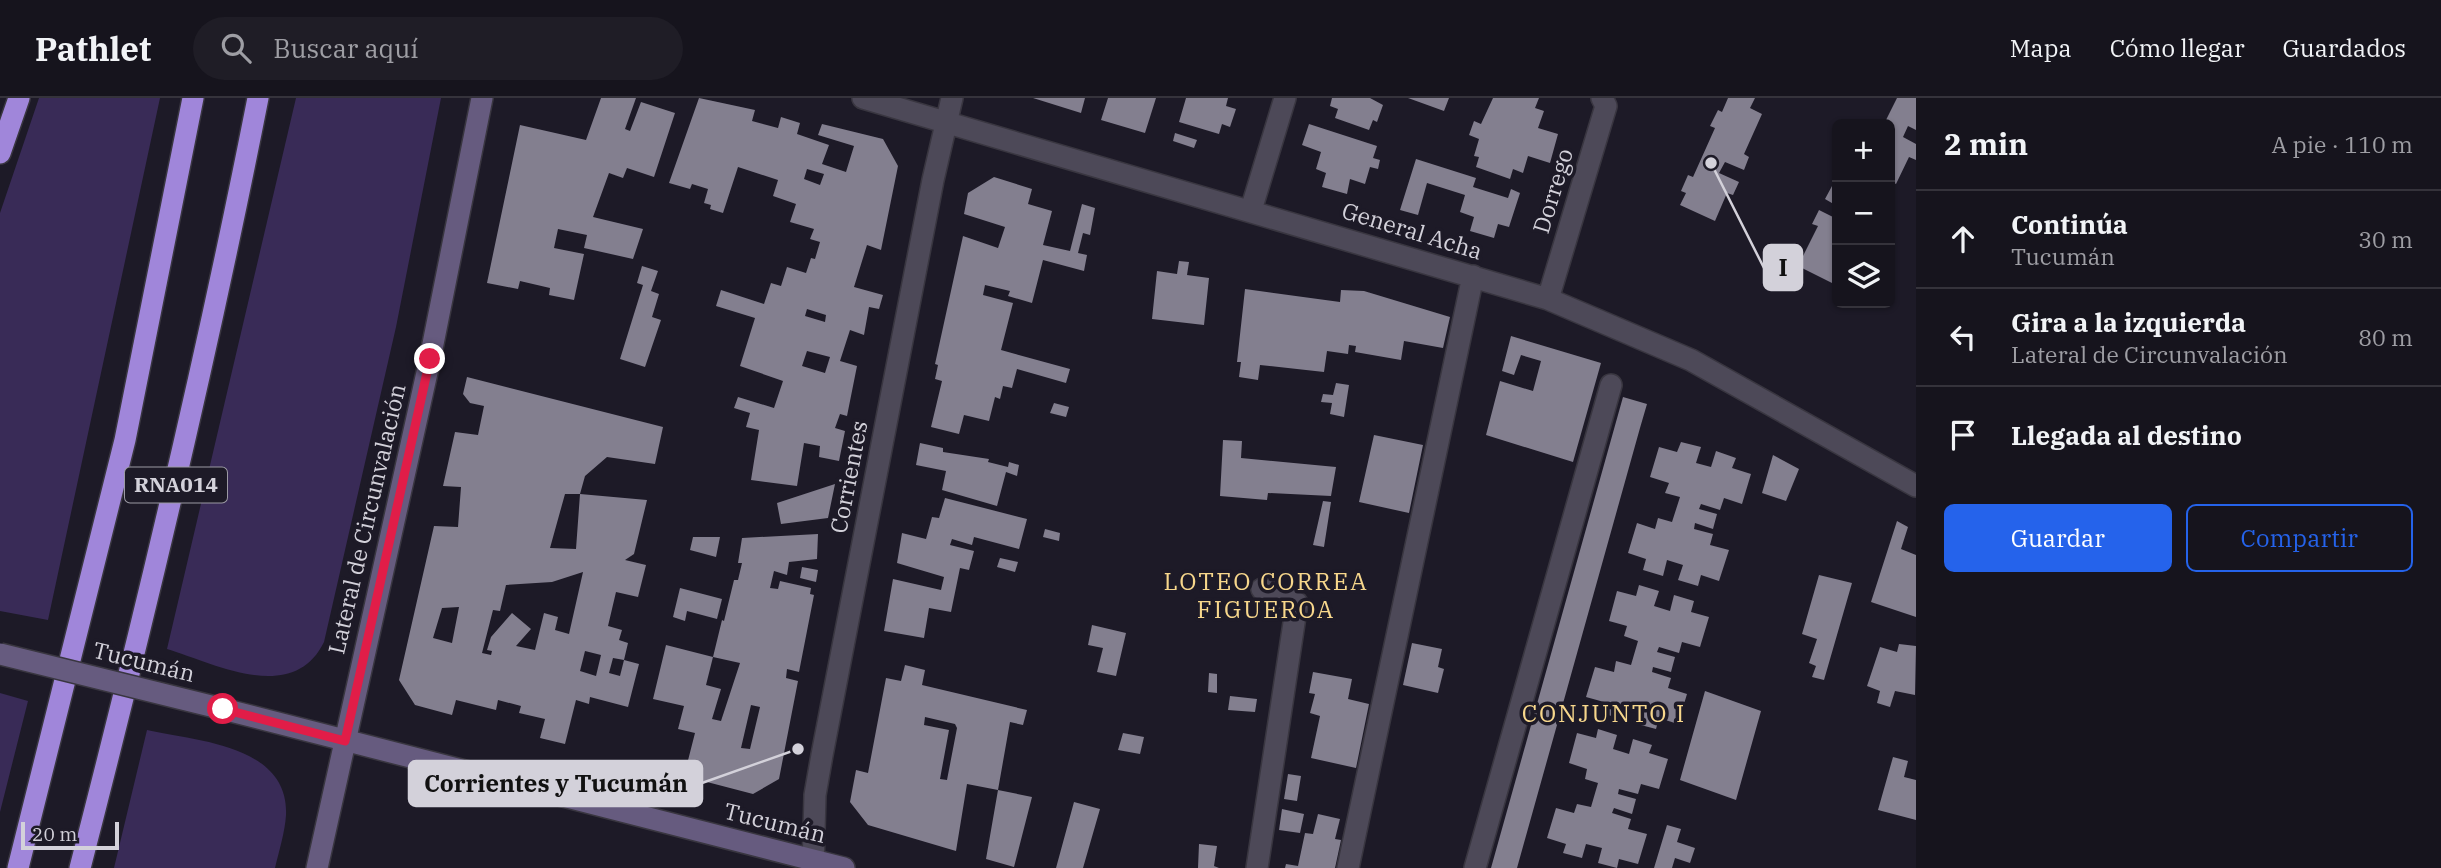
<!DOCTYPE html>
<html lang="es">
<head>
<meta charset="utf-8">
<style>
  :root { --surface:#16141d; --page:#1f1d26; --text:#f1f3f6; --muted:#9e9ea4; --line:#35333b; --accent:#2563eb }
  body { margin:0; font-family:"IBM Plex Serif",serif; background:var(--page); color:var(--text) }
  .controls { position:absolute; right:21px; top:21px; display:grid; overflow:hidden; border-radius:10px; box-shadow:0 2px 5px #0004 }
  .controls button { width:63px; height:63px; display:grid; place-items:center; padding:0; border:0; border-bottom:2px solid var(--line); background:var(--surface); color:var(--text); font:35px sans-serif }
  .scale { position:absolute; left:21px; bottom:18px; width:98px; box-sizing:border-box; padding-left:7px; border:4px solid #d3d1da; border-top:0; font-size:19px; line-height:24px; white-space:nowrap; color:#d3d1da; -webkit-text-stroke:5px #1d1a27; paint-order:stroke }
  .stop { position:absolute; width:21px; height:21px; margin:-16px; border:5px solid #e11d48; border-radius:50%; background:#fff }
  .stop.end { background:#e11d48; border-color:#fff; box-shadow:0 2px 7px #0008 }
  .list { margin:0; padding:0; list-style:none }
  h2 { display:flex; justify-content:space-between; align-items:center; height:91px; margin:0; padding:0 28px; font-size:30px }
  h2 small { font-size:23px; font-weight:400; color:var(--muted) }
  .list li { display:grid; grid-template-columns:46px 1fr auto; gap:21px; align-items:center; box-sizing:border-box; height:98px; padding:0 28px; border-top:2px solid var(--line) }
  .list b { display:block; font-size:26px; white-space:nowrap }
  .list p { margin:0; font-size:23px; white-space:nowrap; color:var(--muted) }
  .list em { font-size:23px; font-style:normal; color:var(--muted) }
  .actions { display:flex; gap:14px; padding:21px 28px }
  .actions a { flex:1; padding:16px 0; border:2px solid var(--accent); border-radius:10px; text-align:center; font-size:24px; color:var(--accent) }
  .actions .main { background:var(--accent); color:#fff }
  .icon { flex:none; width:38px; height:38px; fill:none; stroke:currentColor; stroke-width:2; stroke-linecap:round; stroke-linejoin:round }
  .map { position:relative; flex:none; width:1916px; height:770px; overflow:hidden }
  header { display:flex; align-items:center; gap:42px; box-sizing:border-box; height:98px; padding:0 35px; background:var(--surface); border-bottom:2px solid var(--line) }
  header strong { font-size:33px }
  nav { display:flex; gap:38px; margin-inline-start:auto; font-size:24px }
  .search { width:490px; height:63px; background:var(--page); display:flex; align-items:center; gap:18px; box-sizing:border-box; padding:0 24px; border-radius:38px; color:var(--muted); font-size:26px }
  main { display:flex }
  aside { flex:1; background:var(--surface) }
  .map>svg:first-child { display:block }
  .green { fill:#392b57 }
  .building { fill:#837f8f; fill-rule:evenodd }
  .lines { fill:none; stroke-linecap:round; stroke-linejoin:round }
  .street-casing { stroke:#393640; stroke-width:24 }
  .secondary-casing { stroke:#393640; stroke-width:24 }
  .highway-casing { stroke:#393640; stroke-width:24 }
  .street { stroke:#4d4958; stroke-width:21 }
  .secondary { stroke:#665b7f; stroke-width:21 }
  .highway { stroke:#a086da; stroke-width:21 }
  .secondary-bridge-casing { stroke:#393640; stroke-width:24; stroke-linecap:butt }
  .secondary-bridge { stroke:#665b7f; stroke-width:21 }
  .route { stroke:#e11d48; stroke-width:9 }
  .labels { text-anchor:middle; stroke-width:7; stroke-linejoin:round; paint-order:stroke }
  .shield { fill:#1d1a27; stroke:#9c9aa4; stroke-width:2 }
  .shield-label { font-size:21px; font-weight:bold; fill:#d3d1da }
  .street-label { font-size:23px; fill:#d3d1da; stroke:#1d1a27 }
  .neighbourhood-label { font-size:24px; letter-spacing:2px; fill:#f7d78c; stroke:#1d1a27 }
  .leader { fill:none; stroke:#d3d1da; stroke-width:2.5 }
  .callout-dot { fill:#d3d1da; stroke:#1d1a27; stroke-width:2.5 }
  .callout { fill:#d3d1da; stroke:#d3d1da; stroke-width:2.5 }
  .callout-label { font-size:24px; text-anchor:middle; font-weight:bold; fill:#111 }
</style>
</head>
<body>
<header>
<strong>Pathlet</strong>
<div class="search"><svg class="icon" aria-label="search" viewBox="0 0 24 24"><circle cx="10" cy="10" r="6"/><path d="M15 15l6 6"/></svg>Buscar aquí</div>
<nav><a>Mapa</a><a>Cómo llegar</a><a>Guardados</a></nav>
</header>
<main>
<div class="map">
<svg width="1916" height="770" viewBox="0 0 1916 770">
  <rect width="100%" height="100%" fill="#1d1a27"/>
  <path class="green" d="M39 0H160L48 522 0 513V115Z
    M296 0H441L396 229 324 544C293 607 216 566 167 551Z
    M0 595 28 603 0 714Z
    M147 632C197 643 289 647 286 717 285 734 279 753 275 770H114Z"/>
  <path class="building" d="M601 0H636L625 31 630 33 641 4 675 15 654 79 627 70 623 80 609 75 593 119 643 131 633 161 584 150 587 137 558 131 554 150 584 156 574 202 549 197 550 190 520 183 518 191 487 185 520 27 586 42Z
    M699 0 755 12 752 23 778 30 781 19 800 25 797 36 829 47 822 66 846 74 854 48 818 37 822 26 883 41 898 68 881 152 867 147 854 189 883 197 879 211 869 209 864 237 850 232 840 263 857 268 847 318 840 316 835 330 845 333 839 363 819 359 820 348 804 345 797 388 751 382 759 332 746 329 750 315 734 310 738 299 774 310 783 283 740 268 755 220 716 208 721 192 764 206 771 185 781 188 787 169 806 175 811 160 815 161 820 144 810 141 814 131 790 124 796 106 773 98 778 82 738 69 723 115 710 111 711 107 704 105 708 91 692 86 690 91 669 85ZM807 71 824 76 820 87 804 81ZM807 211 826 217 825 224 805 218ZM807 253 830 259 825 275 802 268Z
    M1033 0H1085L1081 15Z
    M1108 0H1156L1145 35 1101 22Z
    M1186 0H1228L1226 8 1236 11 1230 29 1222 26 1219 36 1179 24Z
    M1332 0H1370L1383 7 1377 24 1373 22 1369 32 1335 20 1338 11 1330 8Z
    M1408 0H1449L1444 13Z
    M1493 0H1539L1535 10 1544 13 1538 30 1558 36 1550 65 1528 58 1523 75 1513 71 1510 81 1476 69 1479 59 1474 58 1479 41 1469 37 1474 23 1481 26Z
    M1728 0H1755L1750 10 1762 16 1744 56 1749 59 1744 72 1725 64 1719 75 1739 84 1733 97 1727 95 1715 123 1680 107 1686 95 1681 93 1688 77 1693 79 1715 30 1710 28 1718 12 1722 14Z
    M1897 0H1916V32L1908 28 1903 39 1916 46V62L1909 59 1896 86 1890 83V26H1884Z
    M1309 26 1377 48 1373 60 1380 62 1378 71 1370 69 1365 86 1350 81 1347 96 1322 89 1326 75 1316 71 1321 54 1302 47Z
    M1175 35 1197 42 1194 50 1173 43Z
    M1416 61 1476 80 1473 89 1508 100 1511 91 1520 95 1509 129 1498 126 1494 140 1470 133 1474 119 1460 114 1465 97 1427 85 1418 117 1400 112Z
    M994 79 1032 91 1028 106 1052 113 1043 147 1070 153 1082 106 1095 110 1090 137 1083 135 1078 155 1087 157 1084 173 1043 162 1032 205 1008 198 1010 193 985 187 983 197 1013 205 1001 252 1070 271 1066 285 1017 271 1012 290 1003 288 1000 301 995 299 989 323 964 317 959 336 931 329 942 283 935 281 938 267 935 266 963 138 998 150 1005 129 964 116 968 95Z
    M1832 88 1837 91V108L1825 101Z
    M1819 112 1837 121V175L1832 185 1798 168 1818 128 1812 126Z
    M1179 163 1189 164 1187 177 1209 180 1204 227 1152 221 1157 173 1177 176Z
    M642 168 658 173 651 193 659 196 652 219 661 222 645 269 620 261 643 187 637 185Z
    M1245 191 1340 204 1341 192 1364 193 1450 219 1443 250 1404 243 1401 262 1355 254 1356 248 1349 247 1348 256 1327 253 1324 274 1260 267 1258 282 1239 279 1241 264H1237Z
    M1511 238 1601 265 1573 364 1486 337 1500 283 1533 293 1541 263 1521 257 1514 277 1502 273Z
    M467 279 663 329 655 366 607 359 585 378 580 396H565L550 450 576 451 580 396 647 402 634 456 625 462 646 467 638 499 616 494 608 528 622 532 619 542 628 545 624 562 613 560 609 575 620 578 624 562 639 566 628 609 590 599 589 606 576 602 565 646 540 640 545 621 519 615 521 608 498 602 496 612 456 602 452 617 415 607 399 582 434 428 458 429 461 389 443 388 455 334 478 337 484 308 470 305 463 296ZM583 474 569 536 555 532 558 519 544 515 535 552 516 548 531 531 512 515 491 539 487 552 492 553 491 557 482 555 493 512 500 513 506 487 552 484ZM459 509 452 545 433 540 442 510ZM585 553 601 557 596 578 580 573Z
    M1336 285 1349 287 1344 319 1330 316 1332 305 1321 304 1323 296 1333 297Z
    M1623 299 1647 306 1640 330 1517 770H1491Z
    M1054 305 1069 309 1066 319 1050 315Z
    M1374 337 1423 347 1409 415 1359 404Z
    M1223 342 1242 343 1241 360 1336 369 1331 398 1268 395 1267 402 1220 398Z
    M1681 344 1701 349 1696 365 1711 369 1716 353 1736 360 1732 370 1751 376 1742 406 1724 400 1720 412 1701 406 1699 411 1717 416 1713 431 1695 425 1694 431 1713 436 1710 447 1729 452 1719 483 1701 477 1698 488 1678 482 1683 467 1667 462 1663 478 1643 472 1646 461 1628 455 1637 425 1655 431 1658 420 1672 424 1680 399 1665 395 1669 385 1650 379 1659 349 1677 354Z
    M920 345 943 350V354L989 361 988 364 1008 369 1009 364 1019 367 1017 378 1006 374 997 408 942 392 946 373 916 367Z
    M1773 357 1799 371 1786 403 1762 395Z
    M835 386 828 420 781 426 777 405Z
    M945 400 1027 421 1019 451 974 439 972 447 952 441 950 447 974 453 969 472 960 470 951 514 929 510 924 540 884 533 893 481 941 492 944 479 897 465 902 435 926 441 932 419 939 420Z
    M1323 403 1331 404 1324 449 1313 447Z
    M1897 423 1908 429 1901 451 1916 457V519L1871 504Z
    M1045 431 1060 435 1059 443 1043 439Z
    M818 436 817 461 789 464 787 477 774 473 770 490 778 491 780 483 811 490 810 496 814 497 799 574 787 571 786 580 798 583 779 681 753 696 684 678 695 635 678 631 684 608 653 601 666 547 713 559 706 587 721 591 712 621 721 623 740 565 713 559 722 522 724 523 734 482H738L742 465H738L742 440ZM751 607 760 609 750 651 741 650Z
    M693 439H720L716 459 690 452Z
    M1000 460 1018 464 1015 474 997 469Z
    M802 469 818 472 816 484 800 480Z
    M1819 477 1852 485 1824 582 1812 579 1816 568 1809 565 1817 541 1802 536Z
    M1639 487 1659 493 1654 508 1670 513 1674 497 1694 503 1691 514 1709 519 1700 549 1682 544 1679 555 1659 549 1657 554 1675 559 1671 574 1653 569 1652 574 1671 580 1668 590 1687 596 1678 626 1659 620 1656 631 1637 626 1641 610 1625 606 1621 621 1602 615 1604 604 1586 599 1595 569 1614 574 1616 563 1631 567 1638 543 1624 538 1627 528 1609 523 1617 493 1636 498Z
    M680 490 722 501 717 521 687 513 685 523 673 519Z
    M1092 527 1126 535 1116 578 1097 574 1103 550 1088 547Z
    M1412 545 1442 551 1438 569 1444 571 1438 595 1403 587Z
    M1899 546 1916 548 1915 597 1895 593 1890 609 1877 605 1880 593 1867 588 1880 549 1897 554Z
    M905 567 925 572 922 587 1027 612 1023 627 1010 624 998 692 1032 699 1014 769 986 761 998 692 967 686 956 753 868 727 850 704 856 672 868 675 886 580 901 583ZM925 619 955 626 957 630 947 682 940 681 949 632 924 627Z
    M1313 574 1352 581 1348 601 1369 606 1356 670 1311 660 1320 618 1310 615 1315 596 1309 595Z
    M1209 575 1217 576V595L1208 594Z
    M1705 593 1761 613 1736 702 1680 682Z
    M1230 598 1257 601 1255 614 1228 612Z
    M1598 631 1617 637 1613 651 1629 656 1633 641 1652 647 1649 655 1668 661 1659 691 1641 686 1638 696 1619 691 1618 696 1636 701 1632 716 1614 710 1612 715 1631 721 1628 731 1647 736 1638 766 1619 761 1617 770 1598 765 1602 750 1586 746 1582 760 1563 755 1566 746 1547 740 1556 710 1574 715 1577 706 1591 709 1598 685 1585 681 1587 671 1569 665 1577 635 1596 640Z
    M1123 635 1144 639 1140 656 1118 652Z
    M1893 659 1908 663 1904 679 1916 682V722L1878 712Z
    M1288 676 1301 678 1297 703 1284 701Z
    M1074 704 1100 711 1083 770H1056Z
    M1282 711 1304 716 1300 735 1279 732Z
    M1318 716 1340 721 1335 741 1341 742 1335 770H1285L1286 766 1298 768 1305 735 1313 736Z
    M1667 727 1681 731 1677 744 1695 750 1690 765 1675 760 1672 770H1654Z
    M1199 746 1217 748 1214 768 1219 770H1198Z"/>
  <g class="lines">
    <g class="street-casing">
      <path id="street" d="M863 0 1548 201 1691 262 1916 388
        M1251 112 1285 0
        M1548 201 1606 8 1602 0
        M813 770 815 697 822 657 933 82 952 0
        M1257 770 1297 505 1262 491
        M1348 770 1473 178
        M1475 770 1611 287"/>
    </g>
    <g class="secondary-casing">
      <path id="secondary" d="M223 611 844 770
        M317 770 430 261 482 0"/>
    </g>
    <g class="highway-casing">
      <path id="highway" d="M0 55 19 0
        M18 770 125 342 193 0
        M80 770C146 514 207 259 258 0"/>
    </g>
    <use href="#street" class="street"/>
    <use href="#secondary" class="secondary"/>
    <use href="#highway" class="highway"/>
    <g class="secondary-bridge-casing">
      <path id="secondary-bridge" d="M0 556 223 611"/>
    </g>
    <use href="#secondary-bridge" class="secondary-bridge"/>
  </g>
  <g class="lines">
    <path class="route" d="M223 611 345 643 430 261"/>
  </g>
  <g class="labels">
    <rect class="shield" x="125" y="369.5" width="102" height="35" rx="5"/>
    <g class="shield-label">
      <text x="176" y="394">RNA014</text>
    </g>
    <g class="street-label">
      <text transform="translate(1553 93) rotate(-73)" y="8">Dorrego</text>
      <text transform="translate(1412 133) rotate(17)" y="8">General Acha</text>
      <text transform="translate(849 379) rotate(-79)" y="8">Corrientes</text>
      <text transform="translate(367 421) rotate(-77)" y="8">Lateral de Circunvalación</text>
      <text transform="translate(144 564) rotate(14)" y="8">Tucumán</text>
      <text transform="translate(775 725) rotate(14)" y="8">Tucumán</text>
    </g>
    <g class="neighbourhood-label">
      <text x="1266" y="492">LOTEO CORREA<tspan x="1266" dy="28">FIGUEROA</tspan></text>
      <text x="1604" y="624">CONJUNTO I</text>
    </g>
  </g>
  <path class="leader" d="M1711 65L1764 170M798 651L702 685"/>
  <g class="callout-dot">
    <circle cx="1711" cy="65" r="7"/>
    <circle cx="798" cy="651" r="7"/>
  </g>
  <g class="callout">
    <rect x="1764" y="147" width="38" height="45" rx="7"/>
    <rect x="409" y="663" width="293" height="45" rx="7"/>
  </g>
  <g class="callout-label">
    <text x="1783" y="178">I</text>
    <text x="556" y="694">Corrientes y Tucumán</text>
  </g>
</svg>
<div class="controls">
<button>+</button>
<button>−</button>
<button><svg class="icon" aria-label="layers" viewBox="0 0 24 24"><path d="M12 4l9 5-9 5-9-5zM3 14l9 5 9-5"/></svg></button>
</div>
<div class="scale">20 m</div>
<div class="stop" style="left:223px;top:611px"></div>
<div class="stop end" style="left:430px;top:261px"></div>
</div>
<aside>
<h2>2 min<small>A pie · 110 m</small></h2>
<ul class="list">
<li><svg class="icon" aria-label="ahead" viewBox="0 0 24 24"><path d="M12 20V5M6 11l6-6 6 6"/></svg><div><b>Continúa</b><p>Tucumán</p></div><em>30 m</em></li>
<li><svg class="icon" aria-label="left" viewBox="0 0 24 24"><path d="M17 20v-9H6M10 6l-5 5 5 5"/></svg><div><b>Gira a la izquierda</b><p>Lateral de Circunvalación</p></div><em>80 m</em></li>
<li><svg class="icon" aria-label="arrive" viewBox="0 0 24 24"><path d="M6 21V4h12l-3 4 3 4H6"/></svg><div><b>Llegada al destino</b></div></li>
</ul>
<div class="actions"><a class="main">Guardar</a><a>Compartir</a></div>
</aside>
</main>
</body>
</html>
